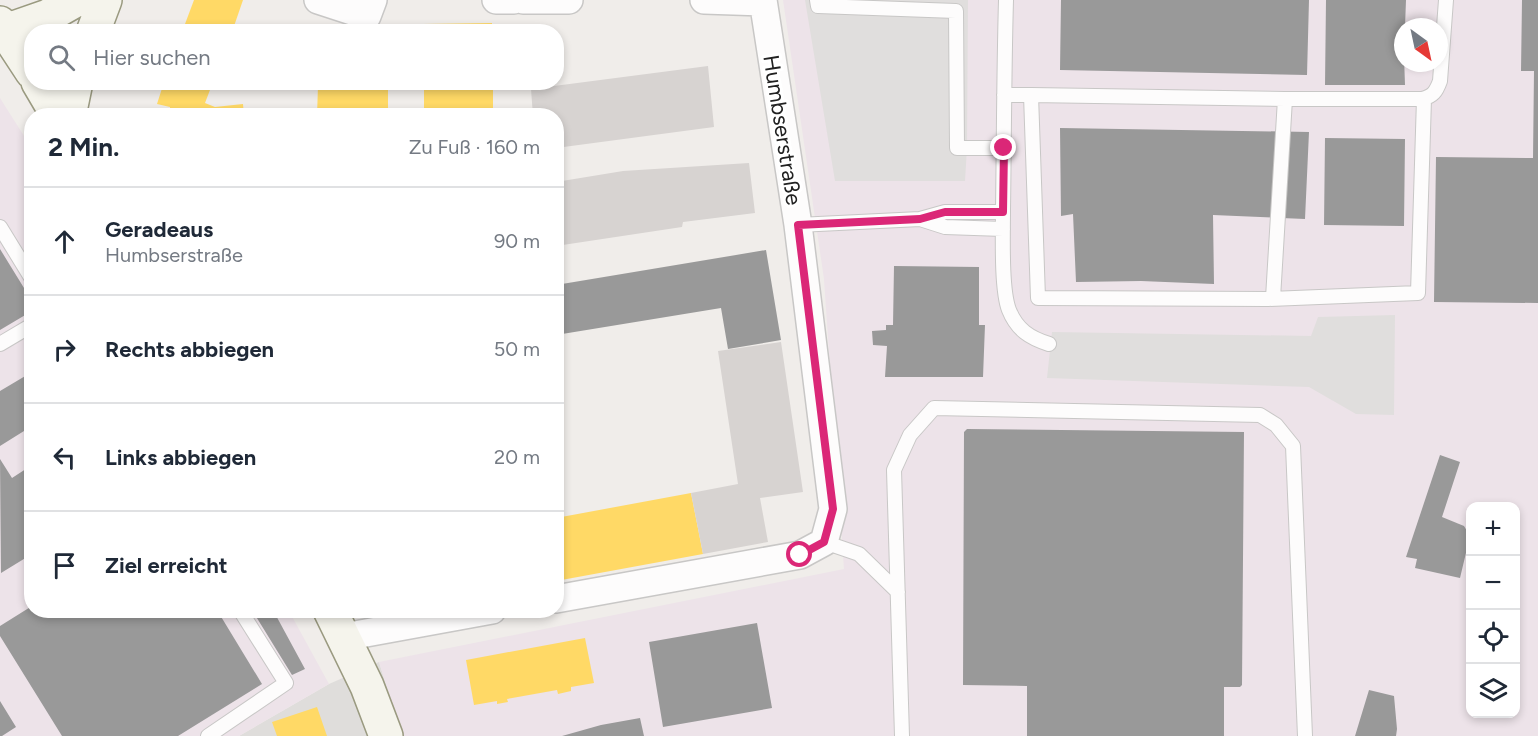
<!DOCTYPE html>
<html lang="de">
<head>
<meta charset="utf-8">
<style>
  :root { --surface:#fff; --page:#f2f2f3; --text:#1f2937; --muted:#747a83; --line:#e0e1e3 }
  body { margin:0; font-family:Figtree,sans-serif; background:var(--page); color:var(--text) }
  .controls { position:absolute; right:18px; bottom:18px; display:grid; overflow:hidden; border-radius:12px; box-shadow:0 3px 9px #0003 }
  .controls button { width:54px; height:54px; display:grid; place-items:center; padding:0; border:0; border-bottom:2px solid var(--line); background:var(--surface); color:var(--text); font:30px sans-serif }
  .compass { position:absolute; left:1394px; top:18px; width:54px; height:54px; border-radius:50%; background:var(--surface); box-shadow:0 3px 9px #0003; rotate:147deg }
  .stop { position:absolute; width:18px; height:18px; margin:-14px; border:4px solid #db2777; border-radius:50%; background:#fff }
  .stop.end { background:#db2777; border-color:#fff; box-shadow:0 2px 6px #0008 }
  .list { margin:0; padding:0; list-style:none }
  h2 { display:flex; justify-content:space-between; align-items:center; height:78px; margin:0; padding:0 24px; font-size:26px }
  h2 small { font-size:20px; font-weight:400; color:var(--muted) }
  .list li { display:grid; grid-template-columns:39px 1fr auto; gap:18px; align-items:center; box-sizing:border-box; height:108px; padding:0 24px; border-top:2px solid var(--line) }
  .list b { display:block; font-size:22px; white-space:nowrap }
  .list p { margin:0; font-size:20px; white-space:nowrap; color:var(--muted) }
  .list em { font-size:20px; font-style:normal; color:var(--muted) }
  .icon { flex:none; width:33px; height:33px; fill:none; stroke:currentColor; stroke-width:2; stroke-linecap:round; stroke-linejoin:round }
  .map { position:relative; flex:none; width:1538px; height:736px; overflow:hidden }
  .search { position:absolute; background:var(--surface); box-shadow:0 3px 9px #0003; left:24px; top:24px; width:540px; height:66px; display:flex; align-items:center; gap:15px; box-sizing:border-box; padding:0 21px; border-radius:24px; color:var(--muted); font-size:22px }
  .panel { position:absolute; background:var(--surface); box-shadow:0 3px 9px #0003; left:24px; top:108px; width:540px; height:510px; border-radius:24px }
  .map>svg:first-child { display:block }
  .residential { fill:#dfdddb }
  .industrial { fill:#ede3e9; fill-rule:evenodd }
  .parking { fill:#e0dedd }
  .homes { fill:#ffd966 }
  .industry { fill:#999 }
  .building { fill:#d7d3d1 }
  .lines { fill:none; stroke-linecap:round; stroke-linejoin:round }
  .lane-casing { stroke:#c8c7c6; stroke-width:16 }
  .street-casing { stroke:#c8c7c6; stroke-width:30 }
  .secondary-casing { stroke:#9a9a80; stroke-width:36 }
  .lane { stroke:#fdfcfc; stroke-width:14 }
  .street { stroke:#fdfcfc; stroke-width:27 }
  .secondary { stroke:#f5f4ec; stroke-width:33 }
  .route { stroke:#db2777; stroke-width:8 }
  .labels { text-anchor:middle; stroke-width:6; stroke-linejoin:round; paint-order:stroke }
  .street-label { font-size:22px; fill:#212121; stroke:#fff }
</style>
</head>
<body>
<div class="map">
<svg width="1538" height="736" viewBox="0 0 1538 736">
  <rect width="100%" height="100%" fill="#f0edea"/>
  <path class="residential" d="M379 662 402 736H239L329 684Z"/>
  <path class="industrial" d="M783 0H1538V736H402L379 662 844 569 824 279ZM1403 27H1439V63H1403ZM1470 506H1516V714H1470Z
    M0 98 31 147 32 610 289 611 329 684 239 736H0Z"/>
  <path class="parking" d="M805 0H968L967 148 965 181H835Z
    M1395 315 1394 415 1356 414 1309 387 1047 378 1052 332 1311 336 1318 317Z"/>
  <path class="homes" d="M194 0H243L232 32H182Z
    M492 23V32H423V24Z
    M164 82H213L205 103 215 107 243 104 244 116H170V107L157 104Z
    M342 82H371V88H388V116H317L318 86H342Z
    M424 82H493V109H477V116H447V110H424Z
    M691 493 703 554 556 581V518Z
    M585 638 594 683 571 687V691L558 694 557 690 507 699 508 702 497 704V701L474 705 466 660Z
    M317 707 327 736H277L272 722Z"/>
  <path class="industry" d="M1061 0H1309L1307 75 1060 70Z
    M1326 0H1406L1405 27H1403L1405 85H1325Z
    M1522 0H1538V303L1434 302 1436 157 1533 158 1534 71H1521Z
    M1060 128 1309 132 1305 219 1213 215 1214 284 1141 281 1076 282 1073 214 1061 216Z
    M1325 138 1405 139 1404 226 1324 225Z
    M0 249 32 301V311L0 330Z
    M766 250 781 340 728 349 721 308 556 335V285Z
    M894 266 979 267V325H985L983 377H885L887 346 873 345 872 331 886 330V325H893Z
    M32 372V426L0 446V391Z
    M967 429 1244 432 1242 685 1240 687H1224V736H1027V686L963 685 964 432Z
    M1440 455 1460 462 1442 517 1464 526 1470 536 1460 578 1415 568 1417 559 1406 557Z
    M0 459 12 478 32 465V554L1 573Z
    M32 606V610H217L262 684 178 736H62L0 636V626Z
    M252 610H273L305 669 292 675Z
    M757 623 772 708 663 727 649 642Z
    M1369 690 1394 696 1397 729 1396 736H1355Z
    M0 701 16 727 2 736H0Z
    M640 718 644 736H562L601 725Z"/>
  <path class="building" d="M708 66 714 127 556 148V116H533L531 89Z
    M749 163 755 213 683 222 682 227 556 246V182L623 171Z
    M781 342 803 492 760 498 768 542 703 554 691 493 738 484 718 351Z"/>
  <g class="lines">
    <g class="lane-casing">
      <path id="lane" d="M817 0 818 6 956 11 957 148H1004
        M1006 0C1004 70 1004 140 1003 210 1003 235 1001 289 1009 310 1017 330 1030 338 1049 344
        M1004 95H1031L1038 298 1268 299 1418 293 1424 99
        M1031 95 1285 99 1273 298
        M1285 99H1422C1433 96 1436 92 1440 81L1446 0
        M920 219 945 227 1003 229
        M798 225 920 219 945 212H1003
        M0 227 32 279
        M0 344 32 325
        M824 542 859 554 898 592
        M208 736 286 683 240 610
        M902 736 894 470 910 435 934 408 1260 415 1276 425 1293 446 1305 736"/>
    </g>
    <g class="street-casing">
      <path id="street" d="M318 0 367 16 373 0
        M496 0H514
        M523 0H569
        M704 0 763 2
        M556 599 800 555 824 542 833 509 798 225 763 0
        M344 637 492 610"/>
    </g>
    <g class="secondary-casing">
      <path id="secondary" d="M0 23 32 72
        M5 31 48 16 76 0
        M93 32 105 0
        M38 82 58 116
        M69 116 76 82
        M330 610 367 686 386 736"/>
    </g>
    <use href="#lane" class="lane"/>
    <use href="#street" class="street"/>
    <use href="#secondary" class="secondary"/>
  </g>
  <g class="lines">
    <path class="route" d="M800 555 824 542 833 509 798 225 920 219 945 212H1003L1004 148"/>
  </g>
  <g class="labels">
    <g class="street-label">
      <text transform="translate(783 130) rotate(81)" y="8">Humbserstraße</text>
    </g>
  </g>
</svg>
<div class="controls">
<button>+</button>
<button>−</button>
<button><svg class="icon" aria-label="locate" viewBox="0 0 24 24"><circle cx="12" cy="12" r="6"/><path d="M12 2v4M12 18v4M2 12h4M18 12h4"/></svg></button>
<button><svg class="icon" aria-label="layers" viewBox="0 0 24 24"><path d="M12 4l9 5-9 5-9-5zM3 14l9 5 9-5"/></svg></button>
</div>
<svg class="compass" viewBox="-18 -18 36 36"><path d="M0-13l5 13h-10z" fill="#e53935"/><path d="M0 13l5-13h-10z" fill="#747a83"/></svg>
<div class="stop" style="left:800px;top:555px"></div>
<div class="stop end" style="left:1004px;top:148px"></div>
<div class="search"><svg class="icon" aria-label="search" viewBox="0 0 24 24"><circle cx="10" cy="10" r="6"/><path d="M15 15l6 6"/></svg>Hier suchen</div>
<section class="panel">
<h2>2 Min.<small>Zu Fuß · 160 m</small></h2>
<ul class="list">
<li><svg class="icon" aria-label="ahead" viewBox="0 0 24 24"><path d="M12 20V5M6 11l6-6 6 6"/></svg><div><b>Geradeaus</b><p>Humbserstraße</p></div><em>90 m</em></li>
<li><svg class="icon" aria-label="right" viewBox="0 0 24 24"><path d="M7 20v-9h11M14 6l5 5-5 5"/></svg><div><b>Rechts abbiegen</b></div><em>50 m</em></li>
<li><svg class="icon" aria-label="left" viewBox="0 0 24 24"><path d="M17 20v-9H6M10 6l-5 5 5 5"/></svg><div><b>Links abbiegen</b></div><em>20 m</em></li>
<li><svg class="icon" aria-label="arrive" viewBox="0 0 24 24"><path d="M6 21V4h12l-3 4 3 4H6"/></svg><div><b>Ziel erreicht</b></div></li>
</ul>
</section>
</div>
</body>
</html>
